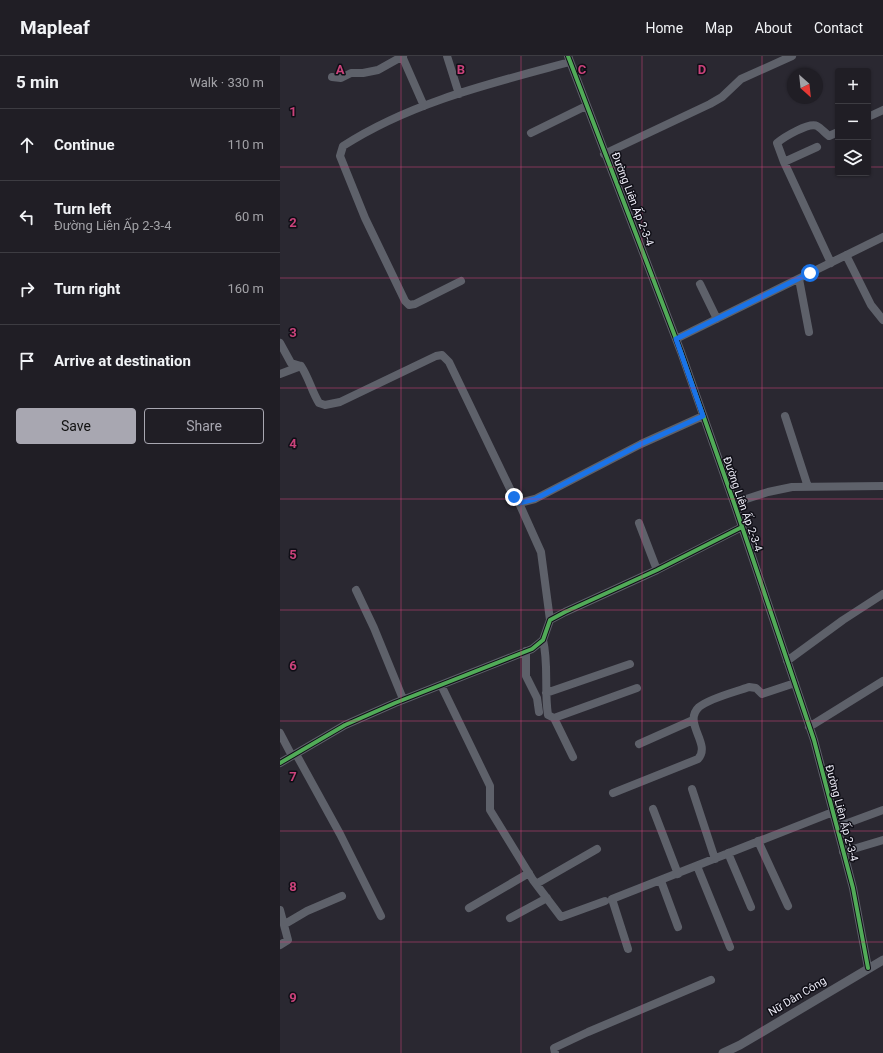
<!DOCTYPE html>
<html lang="en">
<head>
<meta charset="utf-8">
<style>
  :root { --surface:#201e25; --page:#28272d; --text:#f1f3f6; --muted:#a2a2a7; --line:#3d3c42; --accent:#a8a7b1 }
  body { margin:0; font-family:Roboto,sans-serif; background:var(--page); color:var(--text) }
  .controls { position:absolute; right:12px; top:12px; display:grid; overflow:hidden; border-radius:4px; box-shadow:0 1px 3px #0004 }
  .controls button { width:36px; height:36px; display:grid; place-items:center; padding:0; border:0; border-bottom:1px solid var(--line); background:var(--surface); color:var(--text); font:20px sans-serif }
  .compass { position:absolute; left:507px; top:12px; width:36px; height:36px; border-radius:50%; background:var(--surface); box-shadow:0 1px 3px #0004; rotate:153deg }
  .stop { position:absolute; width:12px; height:12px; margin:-9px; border:3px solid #1a73e8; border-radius:50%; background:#fff }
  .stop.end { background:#1a73e8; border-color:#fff; box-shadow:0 1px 4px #0008 }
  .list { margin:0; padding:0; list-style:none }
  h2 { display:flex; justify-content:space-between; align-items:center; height:52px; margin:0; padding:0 16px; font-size:17px }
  h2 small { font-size:13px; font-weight:400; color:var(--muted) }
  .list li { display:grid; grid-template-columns:26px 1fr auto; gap:12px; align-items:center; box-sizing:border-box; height:72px; padding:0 16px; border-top:1px solid var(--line) }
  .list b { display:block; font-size:15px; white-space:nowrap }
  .list p { margin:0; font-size:13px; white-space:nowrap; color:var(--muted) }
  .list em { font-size:13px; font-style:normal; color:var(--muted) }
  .actions { display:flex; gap:8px; padding:12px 16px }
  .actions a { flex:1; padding:9px 0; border:1px solid var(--accent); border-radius:4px; text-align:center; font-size:14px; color:var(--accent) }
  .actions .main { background:var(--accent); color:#111 }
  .icon { flex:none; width:22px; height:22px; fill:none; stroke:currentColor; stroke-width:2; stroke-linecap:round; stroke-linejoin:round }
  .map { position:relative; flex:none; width:603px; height:997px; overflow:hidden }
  header { display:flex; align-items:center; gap:24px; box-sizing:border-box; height:56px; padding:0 20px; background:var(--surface); border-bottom:1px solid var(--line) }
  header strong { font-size:19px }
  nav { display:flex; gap:22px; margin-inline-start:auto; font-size:14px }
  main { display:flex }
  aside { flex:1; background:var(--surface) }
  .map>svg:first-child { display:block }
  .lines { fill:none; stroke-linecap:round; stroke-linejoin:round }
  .minor { stroke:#5e616a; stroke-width:8 }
  .tertiary { stroke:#5e616a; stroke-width:9 }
  .cycleway-casing { stroke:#0f0e16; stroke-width:6 }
  .cycleway { stroke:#51ab58; stroke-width:4 }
  .route { stroke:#1a73e8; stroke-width:5 }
  .grid { fill:none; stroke:#ca427a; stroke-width:1; stroke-opacity:0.55 }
  .labels { text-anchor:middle; stroke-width:3; stroke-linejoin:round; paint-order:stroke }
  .street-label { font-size:11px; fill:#ecebf6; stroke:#0f0e16 }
  .grid-label { font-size:13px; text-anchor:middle; font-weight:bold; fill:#ca427a; stroke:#0f0e16; stroke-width:3; stroke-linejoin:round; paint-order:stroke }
</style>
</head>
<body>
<header>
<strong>Mapleaf</strong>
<nav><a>Home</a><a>Map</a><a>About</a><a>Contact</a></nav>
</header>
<main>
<aside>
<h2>5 min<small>Walk · 330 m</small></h2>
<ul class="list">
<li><svg class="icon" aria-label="ahead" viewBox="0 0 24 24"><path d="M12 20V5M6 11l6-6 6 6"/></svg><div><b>Continue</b></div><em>110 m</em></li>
<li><svg class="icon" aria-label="left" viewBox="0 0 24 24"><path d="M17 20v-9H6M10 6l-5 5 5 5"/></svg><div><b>Turn left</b><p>Đường Liên Ấp 2-3-4</p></div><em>60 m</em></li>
<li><svg class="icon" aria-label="right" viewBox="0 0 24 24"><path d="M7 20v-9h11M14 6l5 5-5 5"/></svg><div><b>Turn right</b></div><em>160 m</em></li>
<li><svg class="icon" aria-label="arrive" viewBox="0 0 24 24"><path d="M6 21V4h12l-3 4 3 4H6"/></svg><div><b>Arrive at destination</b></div></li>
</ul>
<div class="actions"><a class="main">Save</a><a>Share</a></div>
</aside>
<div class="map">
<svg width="603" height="997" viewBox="0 0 603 997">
  <rect width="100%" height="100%" fill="#2a2831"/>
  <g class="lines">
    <path class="minor" d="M122 0 144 50
      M167 0 179 38
      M288 0 401 296 454 447 534 684 573 832 588 912
      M52 21 61 22 71 17H83L98 14 123 0
      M588 61 603 54
      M251 77 306 50
      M324 98 430 48 442 41 461 23 512 0
      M504 106 537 91
      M566 199 591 249 603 264
      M551 207 504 106 497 87C504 81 529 66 537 70 541 72 545 77 549 80L558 76
      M519 223 529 276
      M181 225 135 248 129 249 125 245 85 162 60 100 63 90C131 46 212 27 290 6
      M420 228 437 263
      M396 283 603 181
      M0 287 11 307 21 310C29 322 32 336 39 347L45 349 60 346 156 300 162 299 169 306 234 441 239 447 261 496 270 564
      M0 318 21 310
      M505 360 528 431
      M239 447 255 443 361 388 423 360
      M454 447 488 436 512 431 603 430
      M359 467 377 514
      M76 534 94 572 123 643
      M263 584C269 609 264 634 268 659L274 662 293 701
      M246 595V620L257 642 259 656
      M507 605 563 564 603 538
      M161 629 210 730V754L253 824 281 861 325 845
      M266 637 350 608
      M274 662 357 632
      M529 671 603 625
      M0 677 12 700
      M359 688 413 664
      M16 698 60 778 101 860
      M0 707 65 669 115 647 252 593 263 584 270 564 285 556 377 514 462 471
      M412 733 435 803
      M333 737 418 703C432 688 402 667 419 651 430 642 455 636 469 631L476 632 482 638 515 627
      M373 753 398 818
      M557 771 603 754
      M478 785 508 850
      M563 796 603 784
      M448 797 471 851
      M417 810 450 891
      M381 825 398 871
      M256 828 317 793
      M189 852 249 817
      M0 854 8 884 0 889
      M230 862 267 842
      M5 868 27 855 62 840
      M348 893 332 843 553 756
      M275 997 274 992 308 976 431 924"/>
    <path class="tertiary" d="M443 997 460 989 603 904"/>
    <g class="cycleway-casing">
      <path id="cycleway" d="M288 0 401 296 454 447 534 684 573 832 588 912
        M0 707 65 669 115 647 252 593 263 584 270 564 285 556 377 514 462 471"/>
    </g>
    <use href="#cycleway" class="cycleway"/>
  </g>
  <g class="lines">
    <path class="route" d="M234 441 239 447 255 443 361 388 423 360 396 283 530 217"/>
  </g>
  <path class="grid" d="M121 0V997M241 0V997M362 0V997M482 0V997M0 111H558M588 111H603M0 222H603M0 332H603M0 443H603M0 554H603M0 665H603M0 775H603M0 886H603"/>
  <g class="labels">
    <g class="street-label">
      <text transform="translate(353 143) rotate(69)" y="4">Đường Liên Ấp 2-3-4</text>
      <text transform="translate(463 448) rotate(71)" y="4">Đường Liên Ấp 2-3-4</text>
      <text transform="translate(562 757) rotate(75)" y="4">Đường Liên Ấp 2-3-4</text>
      <text transform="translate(517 940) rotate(-31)" y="4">Nữ Dân Công</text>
    </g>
  </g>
  <g class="grid-label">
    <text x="60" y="18">A</text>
    <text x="181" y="18">B</text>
    <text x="302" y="18">C</text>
    <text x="422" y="18">D</text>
    <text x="13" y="60">1</text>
    <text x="13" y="171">2</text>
    <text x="13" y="281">3</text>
    <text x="13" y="392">4</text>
    <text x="13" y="503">5</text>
    <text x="13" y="614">6</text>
    <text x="13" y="725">7</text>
    <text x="13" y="835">8</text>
    <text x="13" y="946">9</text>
  </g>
</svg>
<div class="controls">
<button>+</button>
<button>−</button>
<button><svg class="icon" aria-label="layers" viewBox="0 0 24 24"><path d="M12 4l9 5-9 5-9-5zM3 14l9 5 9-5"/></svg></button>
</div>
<svg class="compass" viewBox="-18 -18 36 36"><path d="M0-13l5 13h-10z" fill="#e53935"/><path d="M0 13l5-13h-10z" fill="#a2a2a7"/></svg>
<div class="stop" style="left:530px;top:217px"></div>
<div class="stop end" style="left:234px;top:441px"></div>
</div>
</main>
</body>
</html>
